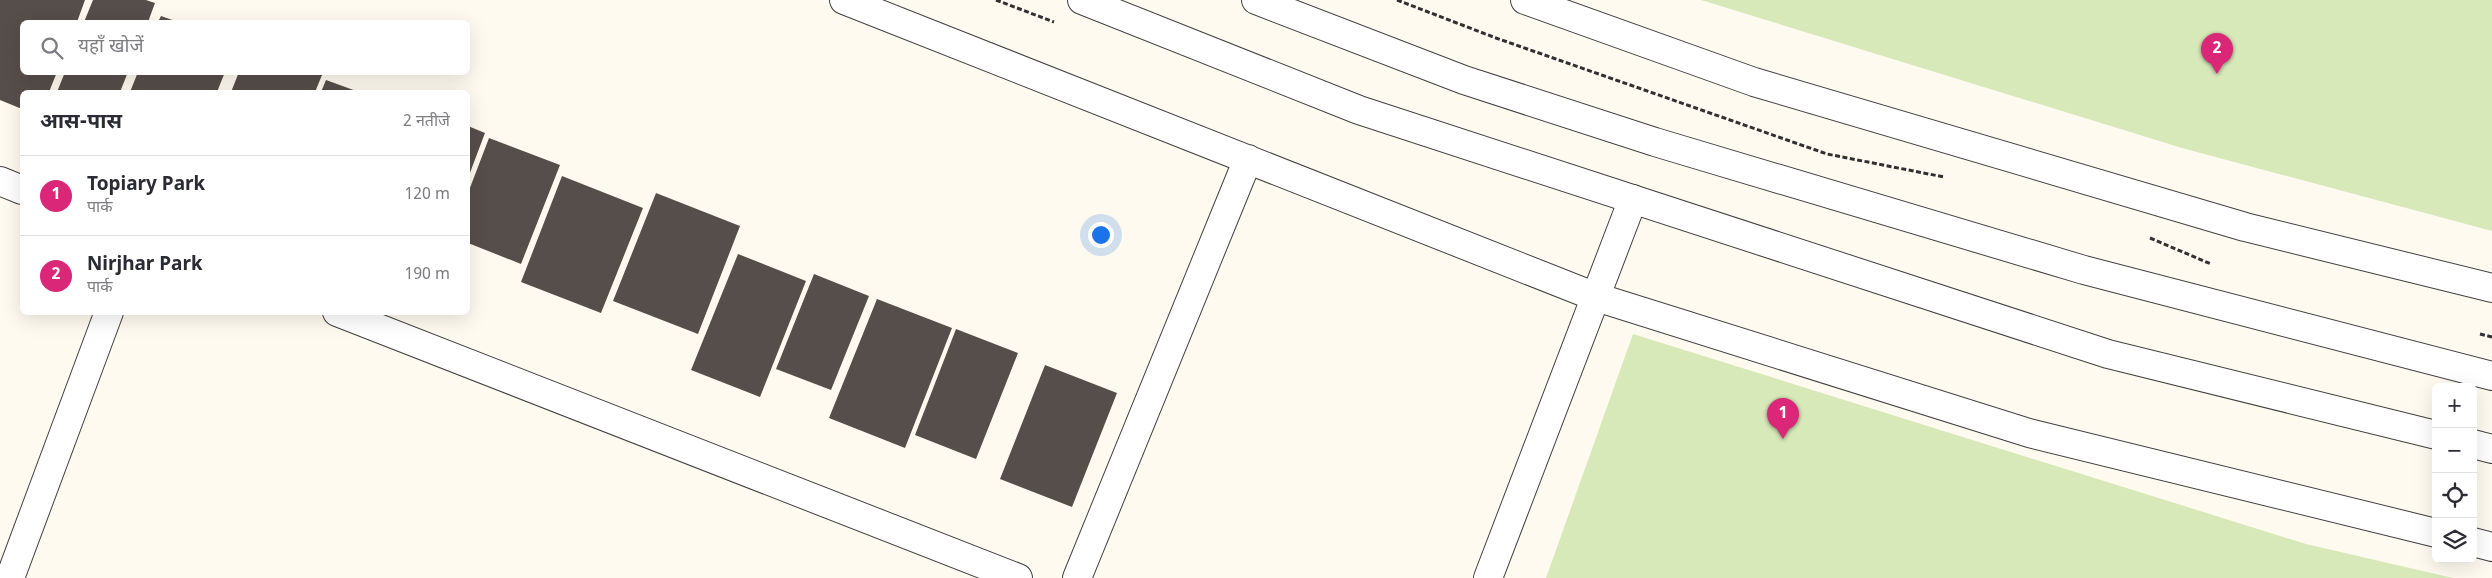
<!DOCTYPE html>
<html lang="hi">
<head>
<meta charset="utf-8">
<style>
  :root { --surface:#fff; --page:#f2f2f3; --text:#2b2b33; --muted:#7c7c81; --line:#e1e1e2; --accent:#db2777 }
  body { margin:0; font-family:Georgia,"Noto Sans Devanagari",serif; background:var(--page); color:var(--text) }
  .controls { position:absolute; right:15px; bottom:15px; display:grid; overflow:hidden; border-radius:8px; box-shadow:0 5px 20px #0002 }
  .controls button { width:45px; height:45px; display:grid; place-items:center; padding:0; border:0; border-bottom:1px solid var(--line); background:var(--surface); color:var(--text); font:25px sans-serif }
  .you { position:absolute; left:1100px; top:234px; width:18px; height:18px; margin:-12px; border:4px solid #fff; border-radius:50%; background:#1a73e8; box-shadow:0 0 0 8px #1a73e833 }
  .badge { display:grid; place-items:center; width:32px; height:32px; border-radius:50%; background:var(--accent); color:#fff; font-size:16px; font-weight:700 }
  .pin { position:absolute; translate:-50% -41px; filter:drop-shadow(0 1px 2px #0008) }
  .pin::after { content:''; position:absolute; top:26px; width:18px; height:15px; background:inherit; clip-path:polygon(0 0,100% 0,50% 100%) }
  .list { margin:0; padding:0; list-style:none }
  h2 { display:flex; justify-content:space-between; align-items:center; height:65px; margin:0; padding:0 20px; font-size:21px }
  h2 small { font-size:16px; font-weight:400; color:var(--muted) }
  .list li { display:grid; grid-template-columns:32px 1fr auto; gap:15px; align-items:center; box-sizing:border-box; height:80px; padding:0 20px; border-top:1px solid var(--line) }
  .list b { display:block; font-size:19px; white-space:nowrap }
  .list p { margin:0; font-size:16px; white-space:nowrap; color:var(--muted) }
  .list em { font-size:16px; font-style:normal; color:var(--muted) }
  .icon { flex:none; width:28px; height:28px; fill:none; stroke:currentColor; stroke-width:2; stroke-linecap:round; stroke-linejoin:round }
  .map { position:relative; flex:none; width:2492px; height:578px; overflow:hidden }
  .search { position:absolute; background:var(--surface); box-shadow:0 5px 20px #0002; left:20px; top:20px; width:450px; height:55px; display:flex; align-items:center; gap:12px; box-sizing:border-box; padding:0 18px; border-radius:8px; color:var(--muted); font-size:19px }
  .panel { position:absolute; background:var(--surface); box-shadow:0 5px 20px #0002; left:20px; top:90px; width:450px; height:225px; border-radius:8px }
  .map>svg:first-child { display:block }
  .green { fill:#d7e9b9 }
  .building { fill:#564e4a }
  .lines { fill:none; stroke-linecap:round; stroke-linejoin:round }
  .minor-casing { stroke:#414141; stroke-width:30 }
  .tertiary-casing { stroke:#414141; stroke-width:30 }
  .path { stroke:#303030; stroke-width:3; stroke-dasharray:5 2.5; stroke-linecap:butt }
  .minor { stroke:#fff; stroke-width:28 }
  .tertiary { stroke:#fff; stroke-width:28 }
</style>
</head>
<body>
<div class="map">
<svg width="2492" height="578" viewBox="0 0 2492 578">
  <rect width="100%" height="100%" fill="#fffaef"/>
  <path class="green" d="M1701 0H2492V231L2182 148Z
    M1633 334 2306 544 2453 578H1546Z"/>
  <path class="building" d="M0 0H85L77 22H22V72H57L49 92H22V109L0 100Z
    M93 0H146L155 3 148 22H84Z
    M161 16 178 22H158Z
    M65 72H128L120 92H57Z
    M138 72H225L217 92H130Z
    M239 72H315L322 75 315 92H231Z
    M326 80 359 92H321Z
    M468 126 485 133 468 178Z
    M489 138 560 165 521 264 468 243V193Z
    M562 176 643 208 601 313 521 282Z
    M656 193 740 226 698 334 613 301Z
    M738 254 806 281 760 397 691 370Z
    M814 274 869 296 831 390 776 369Z
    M877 299 952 328 905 448 829 418Z
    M956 329 1018 353 976 459 915 435Z
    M1045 365 1117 393 1072 507 1000 479Z"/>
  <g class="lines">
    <g class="minor-casing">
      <path id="minor" d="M844 0 1596 297 2029 433 2436 533
        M1525 0 1754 82 2245 227 2492 288
        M0 181 22 190
        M337 312 1018 578
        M2473 542 2492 547
        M10 578 109 312
        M1077 578 1248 159
        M1488 578 1633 199"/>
    </g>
    <g class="tertiary-casing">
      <path id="tertiary" d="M1082 0 1359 110 2108 354 2436 435
        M1256 0 1464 80 1655 142 2084 270 2492 376
        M2473 444 2492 449"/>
    </g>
    <path class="path" d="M996 0 1054 22
      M1397 0 1496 38 1827 154 1944 177
      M2150 238 2211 264
      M2480 334 2492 337"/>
    <use href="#minor" class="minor"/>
    <use href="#tertiary" class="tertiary"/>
  </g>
</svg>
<div class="controls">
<button>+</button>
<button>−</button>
<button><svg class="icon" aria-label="locate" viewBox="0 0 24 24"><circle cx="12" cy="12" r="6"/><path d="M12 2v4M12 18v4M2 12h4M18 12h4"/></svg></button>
<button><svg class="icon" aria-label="layers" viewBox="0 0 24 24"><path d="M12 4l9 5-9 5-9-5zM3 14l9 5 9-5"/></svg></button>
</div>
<div class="you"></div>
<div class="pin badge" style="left:1783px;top:439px">1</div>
<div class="pin badge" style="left:2217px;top:74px">2</div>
<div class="search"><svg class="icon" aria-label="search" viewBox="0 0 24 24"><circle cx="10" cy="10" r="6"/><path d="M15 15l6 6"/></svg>यहाँ खोजें</div>
<section class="panel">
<h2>आस-पास<small>2 नतीजे</small></h2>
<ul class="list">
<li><span class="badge">1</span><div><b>Topiary Park</b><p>पार्क</p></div><em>120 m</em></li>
<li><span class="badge">2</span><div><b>Nirjhar Park</b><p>पार्क</p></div><em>190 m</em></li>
</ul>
</section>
</div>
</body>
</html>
